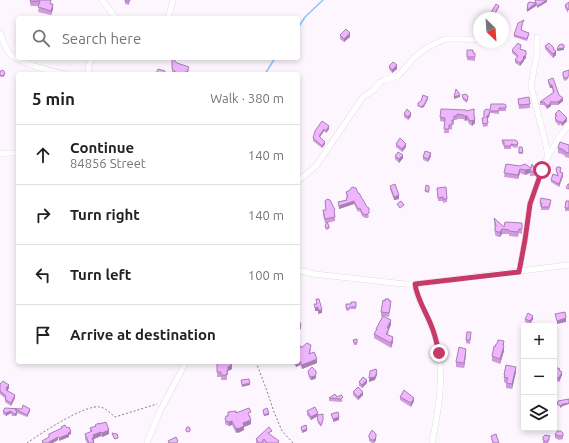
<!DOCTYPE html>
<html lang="en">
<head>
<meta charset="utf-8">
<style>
  :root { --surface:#fff; --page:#f6f6f6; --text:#202124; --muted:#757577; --line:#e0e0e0 }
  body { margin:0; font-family:Ubuntu,sans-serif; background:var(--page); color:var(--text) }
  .controls { position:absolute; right:12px; bottom:12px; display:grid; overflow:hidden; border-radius:4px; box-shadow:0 2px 6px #0003 }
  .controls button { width:36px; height:36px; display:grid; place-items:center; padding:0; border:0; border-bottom:1px solid var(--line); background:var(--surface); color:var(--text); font:20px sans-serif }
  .compass { position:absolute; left:473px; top:12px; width:36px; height:36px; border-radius:50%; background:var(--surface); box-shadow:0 2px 6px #0003; rotate:155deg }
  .stop { position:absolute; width:12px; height:12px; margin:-9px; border:3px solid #c73a67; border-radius:50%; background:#fff }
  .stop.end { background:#c73a67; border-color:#fff; box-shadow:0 1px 4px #0008 }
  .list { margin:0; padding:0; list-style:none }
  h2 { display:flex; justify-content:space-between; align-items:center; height:52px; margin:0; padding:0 16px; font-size:17px }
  h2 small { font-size:13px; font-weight:400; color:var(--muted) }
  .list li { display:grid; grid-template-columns:26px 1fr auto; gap:12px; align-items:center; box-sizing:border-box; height:60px; padding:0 16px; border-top:1px solid var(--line) }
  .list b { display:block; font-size:15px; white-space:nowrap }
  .list p { margin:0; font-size:13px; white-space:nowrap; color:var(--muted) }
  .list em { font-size:13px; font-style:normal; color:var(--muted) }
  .icon { flex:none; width:22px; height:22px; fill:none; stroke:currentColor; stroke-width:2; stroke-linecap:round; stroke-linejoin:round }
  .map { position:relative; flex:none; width:569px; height:443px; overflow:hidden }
  .search { position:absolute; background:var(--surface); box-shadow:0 2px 6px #0003; left:16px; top:16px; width:284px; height:44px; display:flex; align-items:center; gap:10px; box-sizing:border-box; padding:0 14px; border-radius:4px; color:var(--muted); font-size:15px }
  .panel { position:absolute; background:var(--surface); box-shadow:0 2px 6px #0003; left:16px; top:72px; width:284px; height:292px; border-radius:4px }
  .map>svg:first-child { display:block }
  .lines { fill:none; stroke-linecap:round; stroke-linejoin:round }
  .stream { stroke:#8ac6f8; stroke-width:1.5 }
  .minor-casing { stroke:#d5c6da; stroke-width:6 }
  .path { stroke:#878088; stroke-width:1; stroke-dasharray:2 2; stroke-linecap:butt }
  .minor { stroke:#fff; stroke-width:5.5 }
  .wall { fill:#ce9cdb }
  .shaded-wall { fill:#a77fb2 }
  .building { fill:#efb5ff; stroke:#a77fb2 }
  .route { stroke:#c73a67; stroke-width:5 }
</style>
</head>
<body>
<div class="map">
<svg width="569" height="443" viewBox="0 0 569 443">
  <rect width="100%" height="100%" fill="#fdf6fe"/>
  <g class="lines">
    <path class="stream" d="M298 28 305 17 323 0
      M265 74 275 58"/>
    <g class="minor-casing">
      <path id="minor" d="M102 0 116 18
        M168 18 173 0
        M0 33C3 39 5 48 9 53 16 62 51 71 64 74
        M537 37V53L531 86 545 141 548 156
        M88 74 89 64 93 58
        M0 154 6 153H18
        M298 181 316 166 363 97 374 90 380 82 385 80 398 76 414 58 426 48 445 39H463L479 40
        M298 270 314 274 404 284H415L569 265
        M519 272 525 240 530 204 542 170 548 156 561 135 569 125
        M415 284C417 302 428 316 434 333 446 368 439 408 432 443
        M147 443 159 413 186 362"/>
    </g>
    <path class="path" d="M256 362 267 391 274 412 282 431 293 443
      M27 443C40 434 85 404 100 407 106 408 110 413 115 417L157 404"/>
    <use href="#minor" class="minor"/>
  </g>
  <path class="wall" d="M30 0H45L51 4 53 9 51 15 38 12 39 6H31L30 4Z
    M125 0H130L129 5 125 4Z
    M569 2 568 13 565 8V5Z
    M524 23 522 27 521 30 529 35 527 41 514 37V35Z
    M340 35 350 37 344 42 340 39Z
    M545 46 554 48 556 55 553 58 545 49Z
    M521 49 526 58 524 60V61L520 66 515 63V60L517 57 512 53V50Z
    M473 53H475V61L467 60V57Z
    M172 58 177 63 189 70 187 74H174L172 72Z
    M389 66 397 69 392 73 389 69Z
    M0 71 5 74 4 77H1L0 76Z
    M563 76 569 77 567 80 565 81 563 79Z
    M548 80 563 101 558 105H551V106L547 109 544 105H540V102L553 93 552 88H550L548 83Z
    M462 95 468 96 467 103 463 100Z
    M518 99 530 104V108L519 109Z
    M491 104 506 107V111H499V114L490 113 489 117 487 119 488 126 483 127 482 118H484L490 110Z
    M466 111 474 115 475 123 472 126 469 124 467 120 465 121 463 119H457V120H454V125L452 124V130L449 129V133H444L445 122 440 121V117Z
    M404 114 411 116 408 120 404 117Z
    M555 114 567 121 562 126 560 124 559 126 555 121Z
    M322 121 329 129 326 133 324 131 320 137 325 144 322 148 313 141V138Z
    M502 140 518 144V147L515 148 511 146V149H504V145L502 144Z
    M396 144 406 147 402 152 396 147Z
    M569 145V160V158L565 157V156L562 154 558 153V148Z
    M519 147H522L523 154H519Z
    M395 156 403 158 399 163 395 159Z
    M431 156 428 162 423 160V157Z
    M506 164 531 168 535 174 534 176H530V173L525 175 520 173 518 179 504 177Z
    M556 169 561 172 563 176 559 187 551 182V180L557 175Z
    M390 186 399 199 394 200 390 189Z
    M429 186V193L425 192V191Z
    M352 187 369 216 368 218H365L362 216 360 211 358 212 354 204 339 209 338 202 346 200 347 197 346 195V192L350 190Z
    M437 188 447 199V202L443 203V201H438Z
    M325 201 335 215V221L327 223 329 226V229L326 230 325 226 327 223H325L323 215V210H326Z
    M569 201V211H565V208Z
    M540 203H551L549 210H541V206H540Z
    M494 218 504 227 522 228V234L519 233 518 237 509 236V234H502L500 237H498L495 235Z
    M389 301 391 305 389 317 384 316 391 325 389 329 388 335 393 342 391 348 374 338V334L376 331V329L383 316H381V312Z
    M346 304H351L356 307V309H351V308L348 311 346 310Z
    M525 319H533L530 324 525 322Z
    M471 336 470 344 466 343V340Z
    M357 339V345H354L353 340Z
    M504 341V351L500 364 492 361V356L495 347Z
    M301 348 311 349 310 354 317 363 302 369 300 365 296 367 293 362H298Z
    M466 354 464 368 456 367V362Z
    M217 362 232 369 228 371V375H227V380H221V377H217Z
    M554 370 560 371 562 375 559 382 557 381 556 383 554 382Z
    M308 371 316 377 315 379 311 380 309 378Z
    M516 372 512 389 506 388V383L504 382V375Z
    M359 382 367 383 362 388 359 386Z
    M0 384 9 388 7 391 15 398 11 406 5 402V398L0 394Z
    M353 392 363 395 358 400 353 395Z
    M337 397 343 400 341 402 329 401V398Z
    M400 397 414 401 411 407 400 400Z
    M5 408 22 409 30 411 27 417 17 413V415L15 416H12L11 413 6 416 3 414V411Z
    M307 411 318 415 323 422 321 427 318 423 317 416 311 420 307 415Z
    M228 412 236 413 251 416 250 417 251 424 244 427V430L238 433V432L236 433 232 425 229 426 226 425 225 423V419L228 416Z
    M99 424 109 434 102 437 101 436 94 439V443H87L85 439V434L90 432V428L95 426V425Z
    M563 433V439L559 440 555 438V435Z
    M272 434 270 435 279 443H265L264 442V443H256V439Z
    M369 435 376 440 374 443H372L369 441Z
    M543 437 550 439 548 443H543Z"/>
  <path class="shaded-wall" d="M547 0V2L537 8V6Z
    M536 3V6L527 12V10Z
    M53 4V9L51 15V11Z
    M499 6V7L493 18V17Z
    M350 33V37L344 42V39Z
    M564 48V50L557 51V49Z
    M556 51V55L553 58V54Z
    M526 55V58L524 60V61L520 66V63L523 57Z
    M397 65V69L392 73V70Z
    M550 85H552V88H550Z
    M460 95V97L454 99V97Z
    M428 97V99L424 107 421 108V107Z
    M563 98V101L558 105V102Z
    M551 103V106L547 109V106Z
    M490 111V113L489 117 486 120V117Z
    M411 113V116L408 120V117Z
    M465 116H467V120L465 121Z
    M567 118V121L562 126V123Z
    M475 119V123L472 126V121Z
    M329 126V129L326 133V131Z
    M324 129V131L319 138V136Z
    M325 142V144L322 148V146Z
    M406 144V147L402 152V149Z
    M431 153V156L428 162V159Z
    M403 155V158L399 163V159Z
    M520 169V173L518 179V175Z
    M531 169 530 173 525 175V170Z
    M535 170V174L534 176V172Z
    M563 173V176L559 187V184Z
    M399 195V199L394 200V197Z
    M354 201V204L339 209V206Z
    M502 229V234L500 237V232Z
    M318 307V311H315V308Z
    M318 310H322V313L318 314Z
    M533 316V319L530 324V321Z
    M566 318V322L557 324V321Z
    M391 320V325L387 333V328Z
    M301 326V329L298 330V327Z
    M393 337V342L391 348V343Z
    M504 341V351L500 364V359Z
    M466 349V354L464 368V363Z
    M317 359V363L302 369V365Z
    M298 361H300V365L296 367V362H298Z
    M232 364V369L228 371V367Z
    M516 367V372L512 389V384Z
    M377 372V375L375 380 369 382V378Z
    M562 372V375L559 382V378Z
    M316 374V377L315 379 311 380V377Z
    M367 380V383L362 388V385Z
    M250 383V385L242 387V385Z
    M9 385V388L6 394V388Z
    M363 392V395L358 400V397Z
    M15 395V398L11 406V403Z
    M414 398V401L411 407V403Z
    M569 403V404L563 406 560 408V406L563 404Z
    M30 409V411L27 417V415Z
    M11 411V413L6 416V413Z
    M17 412V415L15 416V414Z
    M269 413V415L264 416V415Z
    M318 413V416L311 420V417Z
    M339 417V420L333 422V419Z
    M251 420V424L244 427V430L238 433V429L243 423Z
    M232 421V425L229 426V422Z
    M238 428V432L236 433V429Z
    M307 429V431L302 433V431Z
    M109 430V434L102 437V433Z
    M71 431V434L69 435V437L59 441V438Z
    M101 432V436L94 439V442L92 443 93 435Z
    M58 437V440L53 443H49V442Z
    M376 437V440L374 443V440Z"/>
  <path class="building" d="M30 0H51L50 4H53L51 11 38 7 40 1 31 2Z
    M125 0H130L129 2 125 1Z
    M535 0H547L537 6 536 3 527 10 528 3 529 2 536 3Z
    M569 2V9L568 10 565 5Z
    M496 4 499 6 493 17 489 16Z
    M524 20 522 24 521 30 529 33 527 39 514 35 518 23Z
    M346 29 350 33 344 39 340 35Z
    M518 43 519 44 521 45 520 49 526 51V55L523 57 524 58 520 63 515 60 518 56 512 50Z
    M549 43 554 48 553 49 556 51 553 54 545 46Z
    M562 44 564 45V48L557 49 559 45Z
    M467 50H473V53H475V57H467Z
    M172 58 177 63 189 67 187 72H185L184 74H178L172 69Z
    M393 62 397 65 392 70 389 66Z
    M158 69 165 71V74H156Z
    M3 70 5 73 4 75 1 76 0 75V71H1Z
    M569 70V75L567 78H565L563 76V72Z
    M553 78 559 95 563 98 558 102H550L551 103 547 106 544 102H540L554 92 552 85H550L548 80Z
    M456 89 459 93 460 95 454 97Z
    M466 94 468 96 467 101 463 98 462 95Z
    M423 95 428 97 424 105 421 107 418 106V103L421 101Z
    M529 97 530 104 519 105 518 99Z
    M491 104H504L506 105V108H499V111H490L489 114 486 117H487L488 123 483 124 482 118H484V111L486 109 490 110Z
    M407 109 411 113 408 117 404 114Z
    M441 109 466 110V111L474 109V115L475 119 472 121 469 120 467 116H465L463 115 457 114V116H454V120H452V125H449V129H444L445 118 440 117Z
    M559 110 567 118 562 123 560 121 559 122 555 118 557 115 555 114Z
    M322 121 329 126 326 131 324 129 319 136 325 142 322 146 313 138 315 131Z
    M400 138 406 144 402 149 396 144Z
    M502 140H515L517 141 518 144 515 145 511 144V146H504V142L502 141Z
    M560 142 569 145V153L565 152V151L562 149 558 148Z
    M519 147H522L523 152 519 153Z
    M425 151 431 153 428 159 423 157Z
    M398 152 403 155 399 159 395 156Z
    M506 164 520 166 525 164 531 168 532 164 535 170 534 172 530 171 531 169 525 170 520 169 518 175 504 173Z
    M557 167H560L561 168 560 172 563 173 559 184 551 180 553 174 558 176 556 169Z
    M395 184 399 195 394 197 390 186Z
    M568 184H569V189L566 188Z
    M426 185 429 186V191H425Z
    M352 187 356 188 358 193H359L367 207 369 208V213L368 214 365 215 362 213 360 208 358 209 354 201 339 206 338 202 347 200 346 198 348 197 346 192 350 190Z
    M446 187 447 199H443V197L438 198 437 188Z
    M541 198 551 200 549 207H541L542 203H540Z
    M327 199 330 200 335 210 334 211 335 217 325 219 323 210H326L325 201Z
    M401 201 404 205 400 208 397 204Z
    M566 201H569V208H565Z
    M494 218 504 227 505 222 522 223V229H519L518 232 509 231V230L502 229 500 232H498L495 231V228L496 226Z
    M327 222 329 226V228H326L325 226Z
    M316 299H319L322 310H318V307L315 308 314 304H317Z
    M385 299H389V301H391L389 313 381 312 383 300 385 301Z
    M351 302H356V307H351L348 309 346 308V304H351Z
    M565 312 566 318 557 321 555 314Z
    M528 313 533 316 530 321 525 319Z
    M298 316 301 326 298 327Z
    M383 316 391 320 387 328 389 329 386 334 393 337 391 343 374 334 377 329H376Z
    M467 332H471L470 340H466Z
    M357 339V343H354L353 340Z
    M498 340 504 341 503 345 504 346 500 359 492 356 494 346 495 347 496 344H497Z
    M307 343 311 345 309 354 314 352 317 359 302 365 300 361H298V347L301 346V348Z
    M459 347 466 349 464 363 456 362Z
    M217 362H232V364L228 367V370H227V375H221V372H217Z
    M506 365 516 367 512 384 506 383 508 378 504 377 505 375H504Z
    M312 367 316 371V374L315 376 311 377 309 375 308 371Z
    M555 367 560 369 559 370 562 372 559 378H557L556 379 554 378V373L555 371H554V370Z
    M376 369 377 372 375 377 369 378 370 371Z
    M363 377 367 380 362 385 359 382Z
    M249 379 250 383 242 385 241 380Z
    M3 381 9 385 6 388 7 389 6 390 15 395 11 403 5 399 6 396 0 391V384Z
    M358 387 363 392 358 397 353 392Z
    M404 390 414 398 411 403 400 397Z
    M335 394 337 397 341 395 343 397 341 399 329 398Z
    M569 399V403L563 404 560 406 557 404 558 401Z
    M23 405 30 409 27 415 15 409 17 412 15 414 12 413 11 411 6 413 3 411 5 408 22 409Z
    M315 407 318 413 311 417 307 411Z
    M249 408 251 412 248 413 251 420 243 423 244 426 238 429V428L236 429 232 421 229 422 226 421 225 419 226 416H228V412L236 411V413Z
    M267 408 269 413 264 415 263 410Z
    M338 412 339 417 333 419 331 414Z
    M323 414V420L321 425 318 421 317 415Z
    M106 422 109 430 102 433 101 432 93 435 94 438H92L94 443H89L85 434 92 431 90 428 96 426 95 425 99 423V424Z
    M65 425 67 428 69 427 71 431 68 433 69 434 59 438 58 437 49 442V443H43L42 441 49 437V434L62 428 61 427Z
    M306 425 307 429 302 431 301 427Z
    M187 427H189L190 428V431L188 432 186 431V429Z
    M269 427 272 431 268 433 279 441 278 443H267L264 439 261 443H259L256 439Z
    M372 430 376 434V437L374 440H372L369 438V435Z
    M557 431H561L563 433V436H559L555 435Z
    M112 433 117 434 118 437V438L115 439 114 438Z
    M496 434 499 443H493L491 436Z
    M545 435 550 436 547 442 543 440V437Z
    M176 437 178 441 177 442V443H169L168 441Z"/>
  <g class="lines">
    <path class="route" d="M439 353C437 344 435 334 431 325 426 312 417 299 415 284L519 272 525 240 530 204 542 170"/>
  </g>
</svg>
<div class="controls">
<button>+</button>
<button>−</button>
<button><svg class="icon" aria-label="layers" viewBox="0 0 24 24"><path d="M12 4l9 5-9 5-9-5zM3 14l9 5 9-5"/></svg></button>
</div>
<svg class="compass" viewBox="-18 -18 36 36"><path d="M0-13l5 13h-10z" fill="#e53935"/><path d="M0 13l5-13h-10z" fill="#757577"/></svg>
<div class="stop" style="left:542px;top:170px"></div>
<div class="stop end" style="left:439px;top:353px"></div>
<div class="search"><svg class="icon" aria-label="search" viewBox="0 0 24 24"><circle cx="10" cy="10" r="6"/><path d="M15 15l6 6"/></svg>Search here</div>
<section class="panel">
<h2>5 min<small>Walk · 380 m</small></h2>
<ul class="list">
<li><svg class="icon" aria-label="ahead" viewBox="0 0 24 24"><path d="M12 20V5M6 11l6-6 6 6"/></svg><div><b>Continue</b><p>84856 Street</p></div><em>140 m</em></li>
<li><svg class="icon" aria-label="right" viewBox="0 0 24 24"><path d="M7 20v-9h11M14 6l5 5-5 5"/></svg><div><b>Turn right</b></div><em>140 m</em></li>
<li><svg class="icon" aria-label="left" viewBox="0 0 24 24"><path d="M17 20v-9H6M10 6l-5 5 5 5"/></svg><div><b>Turn left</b></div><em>100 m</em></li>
<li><svg class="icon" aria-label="arrive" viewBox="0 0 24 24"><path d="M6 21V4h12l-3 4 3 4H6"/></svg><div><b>Arrive at destination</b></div></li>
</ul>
</section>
</div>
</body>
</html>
